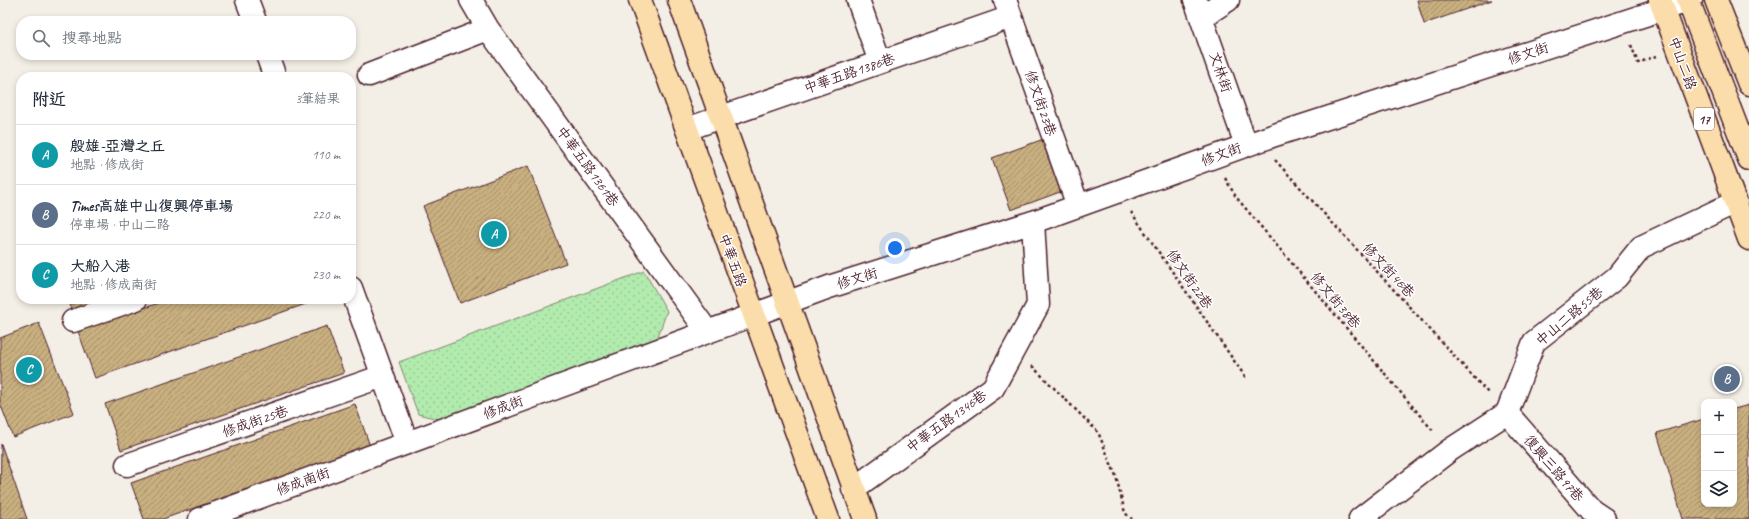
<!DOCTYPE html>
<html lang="zh-TW">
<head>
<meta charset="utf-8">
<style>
  :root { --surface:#fff; --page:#f6f6f7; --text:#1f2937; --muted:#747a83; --line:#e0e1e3; --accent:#4a1f2b }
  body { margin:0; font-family:Caveat,"LXGW WenKai TC",sans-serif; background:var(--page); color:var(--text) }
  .controls { position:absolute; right:12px; bottom:12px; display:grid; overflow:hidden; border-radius:8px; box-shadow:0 2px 6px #0003 }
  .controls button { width:36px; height:36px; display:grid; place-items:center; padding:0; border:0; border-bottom:1px solid var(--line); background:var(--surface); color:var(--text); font:20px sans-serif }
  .you { position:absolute; left:895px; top:248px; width:14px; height:14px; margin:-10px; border:3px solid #fff; border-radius:50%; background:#1a73e8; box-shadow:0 0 0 6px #1a73e833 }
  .badge { display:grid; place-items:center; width:26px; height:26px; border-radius:50%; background:var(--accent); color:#fff; font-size:13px; font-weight:700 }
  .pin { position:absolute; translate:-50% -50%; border:2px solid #fff; box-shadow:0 1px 4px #0006 }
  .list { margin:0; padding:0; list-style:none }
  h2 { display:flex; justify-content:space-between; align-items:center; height:52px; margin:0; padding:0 16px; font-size:17px }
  h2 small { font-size:13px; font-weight:400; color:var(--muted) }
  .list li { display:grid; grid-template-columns:26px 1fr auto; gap:12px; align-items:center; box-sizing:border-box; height:60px; padding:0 16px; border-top:1px solid var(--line) }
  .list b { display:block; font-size:15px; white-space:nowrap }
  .list p { margin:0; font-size:13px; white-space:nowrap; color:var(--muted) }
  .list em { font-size:13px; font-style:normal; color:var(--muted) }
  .icon { flex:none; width:22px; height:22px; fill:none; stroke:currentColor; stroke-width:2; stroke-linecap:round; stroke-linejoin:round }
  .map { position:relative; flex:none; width:1749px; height:519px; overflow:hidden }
  .search { position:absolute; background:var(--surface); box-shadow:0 2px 6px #0003; left:16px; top:16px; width:340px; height:44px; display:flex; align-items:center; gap:10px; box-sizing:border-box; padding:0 14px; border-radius:16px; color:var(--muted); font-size:15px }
  .panel { position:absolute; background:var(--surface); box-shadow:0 2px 6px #0003; left:16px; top:72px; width:340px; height:232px; border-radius:16px }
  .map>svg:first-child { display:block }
  .grass { fill:url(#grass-dots); stroke:#7e856c }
  .building { fill:url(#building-hatch); stroke:#4a1f2b }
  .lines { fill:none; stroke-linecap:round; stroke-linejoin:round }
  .minor-casing { stroke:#4a1f2b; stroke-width:25 }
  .major-casing { stroke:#4a1f2b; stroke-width:25 }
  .path { stroke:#4a1f2b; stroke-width:2.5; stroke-dasharray:3 3; stroke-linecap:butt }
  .minor { stroke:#fff; stroke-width:22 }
  .major { stroke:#faddab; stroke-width:22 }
  .labels { text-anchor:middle; stroke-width:3; stroke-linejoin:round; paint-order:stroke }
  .shield { fill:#fff; stroke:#80626b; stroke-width:1 }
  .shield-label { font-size:13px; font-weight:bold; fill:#4a1f2b }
  .street-label { font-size:14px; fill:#4a1f2b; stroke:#fff }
</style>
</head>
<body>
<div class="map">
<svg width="1749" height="519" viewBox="0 0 1749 519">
  <defs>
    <pattern id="grass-dots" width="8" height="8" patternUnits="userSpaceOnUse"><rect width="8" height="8" fill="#b2ebae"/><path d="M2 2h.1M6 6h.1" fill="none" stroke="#9bc996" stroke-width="1.8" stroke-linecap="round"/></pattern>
    <pattern id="building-hatch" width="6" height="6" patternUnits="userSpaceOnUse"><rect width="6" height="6" fill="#c9b080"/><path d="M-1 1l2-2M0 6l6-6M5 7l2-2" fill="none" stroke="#a58f69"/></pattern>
  </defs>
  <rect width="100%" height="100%" fill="#f4efe6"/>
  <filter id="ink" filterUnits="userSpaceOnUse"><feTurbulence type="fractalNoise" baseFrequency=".025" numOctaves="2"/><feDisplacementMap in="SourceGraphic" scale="8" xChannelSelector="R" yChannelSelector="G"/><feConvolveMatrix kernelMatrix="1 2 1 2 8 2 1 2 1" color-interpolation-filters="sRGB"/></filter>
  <g filter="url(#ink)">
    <path class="grass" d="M644 271 667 311 657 339 438 419 418 414 399 362Z"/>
    <path class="building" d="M1417 0H1492L1424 24Z
      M1049 137 1068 189 1011 210 992 158Z
      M528 166 566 263 460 303 423 206Z
      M68 299H104L72 310Z
      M170 299H317V300L95 378 78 331Z
      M39 323 74 413 13 437 0 403V338Z
      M327 326 344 373 121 450 105 404Z
      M355 404 370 446 163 519H144L131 483Z
      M1749 405V519H1683L1657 433 1704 419V504H1734V409Z
      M1 444 27 519H0Z"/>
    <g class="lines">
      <g class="minor-casing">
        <path id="minor" d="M247 0 255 21
          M471 0 488 29 707 331
          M858 0 880 62
          M1005 0 1078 206
          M1195 0 1246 145
          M1202 17 1228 0
          M267 55 275 77
          M369 75 488 29
          M687 129 1011 17
          M351 288 407 443 829 287 1033 222 1275 135 1691 0
          M73 321 136 299
          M1507 413 1592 511 1604 519
          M127 465 383 376
          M853 489 993 388 1038 305 1033 222
          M200 519 407 443
          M1360 519 1450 450 1507 413 1534 342 1617 277 1641 247 1736 202"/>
      </g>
      <g class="major-casing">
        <path id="major" d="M640 0 828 519
          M679 0 865 519
          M1660 0 1749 239
          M1688 0 1749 159
          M1716 0 1749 84"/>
      </g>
      <path class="path" d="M1631 45 1638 63 1656 56
        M1275 160 1489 394
        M1225 178 1236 197 1434 432
        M1131 212 1246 378
        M1032 366 1098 432 1116 476 1125 513 1132 519"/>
      <use href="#minor" class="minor"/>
      <use href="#major" class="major"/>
    </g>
  </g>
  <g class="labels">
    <rect class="shield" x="1694" y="108" width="20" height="22" rx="3"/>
    <g class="shield-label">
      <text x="1704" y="124">17</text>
    </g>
    <g class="street-label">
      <text transform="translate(1528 53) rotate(-18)" y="5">修文街</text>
      <text transform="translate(1683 63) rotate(70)" y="5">中山二路</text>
      <text transform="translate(1221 72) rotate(71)" y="5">文林街</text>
      <text transform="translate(849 73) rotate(-19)" y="5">中華五路1386巷</text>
      <text transform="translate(1041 103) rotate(71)" y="5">修文街23巷</text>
      <text transform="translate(1221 154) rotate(-20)" y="5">修文街</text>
      <text transform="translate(588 166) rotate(54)" y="5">中華五路1361巷</text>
      <text transform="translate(733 260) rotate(70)" y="5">中華五路</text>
      <text transform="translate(1389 270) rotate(47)" y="5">修文街46巷</text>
      <text transform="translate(857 278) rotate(-17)" y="5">修文街</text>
      <text transform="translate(1190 279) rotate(55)" y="5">修文街22巷</text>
      <text transform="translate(1336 300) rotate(50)" y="5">修文街38巷</text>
      <text transform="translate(1569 316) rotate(-40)" y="5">中山二路55巷</text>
      <text transform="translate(503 407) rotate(-21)" y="5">修成街</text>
      <text transform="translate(255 421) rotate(-19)" y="5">修成街25巷</text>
      <text transform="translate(946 421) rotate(-36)" y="5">中華五路1346巷</text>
      <text transform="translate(1554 468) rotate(49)" y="5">復興三路97巷</text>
      <text transform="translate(303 481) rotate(-20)" y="5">修成南街</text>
    </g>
  </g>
</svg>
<div class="controls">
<button>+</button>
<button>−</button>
<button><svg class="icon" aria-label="layers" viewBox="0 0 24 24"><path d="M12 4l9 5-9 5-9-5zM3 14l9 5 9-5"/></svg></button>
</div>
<div class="you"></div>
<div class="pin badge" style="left:494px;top:234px;background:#0f9aa8">A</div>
<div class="pin badge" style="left:1727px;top:379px;background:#5c6f8a">B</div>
<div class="pin badge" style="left:29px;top:370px;background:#0f9aa8">C</div>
<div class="search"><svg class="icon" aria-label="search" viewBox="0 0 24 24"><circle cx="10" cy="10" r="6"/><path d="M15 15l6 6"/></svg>搜尋地點</div>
<section class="panel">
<h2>附近<small>3筆結果</small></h2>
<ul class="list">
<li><span class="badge" style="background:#0f9aa8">A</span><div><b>殷雄-亞灣之丘</b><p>地點 · 修成街</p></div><em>110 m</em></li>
<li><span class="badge" style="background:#5c6f8a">B</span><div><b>Times高雄中山復興停車場</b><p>停車場 · 中山二路</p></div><em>220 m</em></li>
<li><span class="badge" style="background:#0f9aa8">C</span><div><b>大船入港</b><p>地點 · 修成南街</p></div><em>230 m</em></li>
</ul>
</section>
</div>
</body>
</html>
